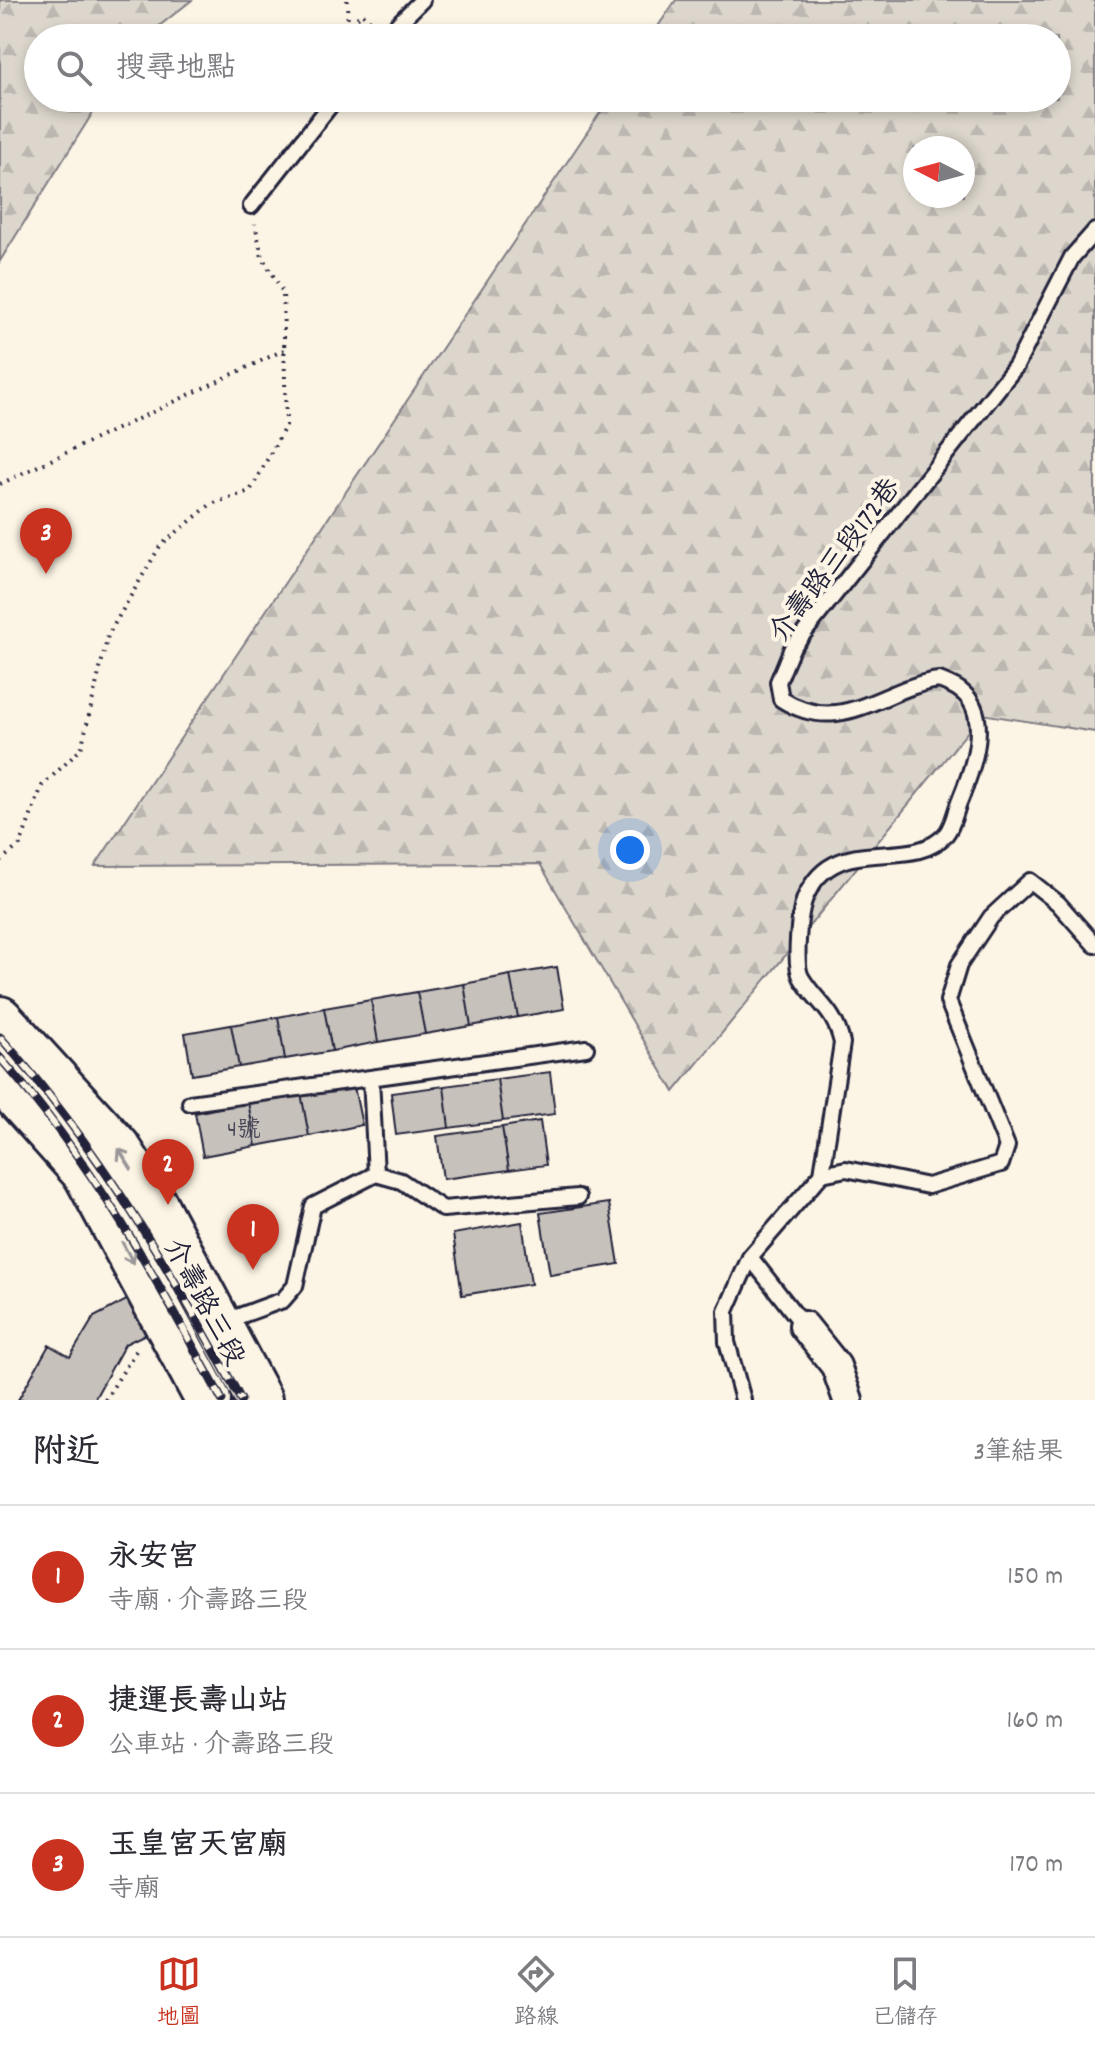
<!DOCTYPE html>
<html lang="zh-TW">
<head>
<meta charset="utf-8">
<style>
  :root { --surface:#fff; --page:#f2f2f3; --text:#2b2b33; --muted:#7c7c81; --line:#e1e1e2; --accent:#c8321e }
  body { margin:0; font-family:Dekko,"LXGW WenKai TC",sans-serif; background:var(--page); color:var(--text) }
  .compass { position:absolute; left:903px; top:136px; width:72px; height:72px; border-radius:50%; background:var(--surface); box-shadow:0 4px 12px #0003; rotate:276deg }
  .you { position:absolute; left:630px; top:850px; width:28px; height:28px; margin:-20px; border:6px solid #fff; border-radius:50%; background:#1a73e8; box-shadow:0 0 0 12px #1a73e833 }
  .badge { display:grid; place-items:center; width:52px; height:52px; border-radius:50%; background:var(--accent); color:#fff; font-size:26px; font-weight:700 }
  .pin { position:absolute; translate:-50% -66px; filter:drop-shadow(0 2px 4px #0008) }
  .pin::after { content:''; position:absolute; top:42px; width:28px; height:24px; background:inherit; clip-path:polygon(0 0,100% 0,50% 100%) }
  .list { margin:0; padding:0; list-style:none }
  h2 { display:flex; justify-content:space-between; align-items:center; height:104px; margin:0; padding:0 32px; font-size:34px }
  h2 small { font-size:26px; font-weight:400; color:var(--muted) }
  .list li { display:grid; grid-template-columns:52px 1fr auto; gap:24px; align-items:center; box-sizing:border-box; height:144px; padding:0 32px; border-top:2px solid var(--line) }
  .list b { display:block; font-size:30px; white-space:nowrap }
  .list p { margin:0; font-size:26px; white-space:nowrap; color:var(--muted) }
  .list em { font-size:26px; font-style:normal; color:var(--muted) }
  .icon { flex:none; width:44px; height:44px; fill:none; stroke:currentColor; stroke-width:2; stroke-linecap:round; stroke-linejoin:round }
  .map { position:relative; flex:none; width:1095px; height:1400px; overflow:hidden }
  .search { position:absolute; background:var(--surface); box-shadow:0 4px 12px #0003; left:24px; right:24px; top:24px; height:88px; display:flex; align-items:center; gap:20px; box-sizing:border-box; padding:0 28px; border-radius:44px; color:var(--muted); font-size:30px }
  .sheet { height:536px; background:var(--surface) }
  nav { display:flex; justify-content:space-around; align-items:center; box-sizing:border-box; height:112px; border-top:2px solid var(--line); background:var(--surface); font-size:22px; color:var(--muted) }
  nav a { display:grid; justify-items:center; gap:4px }
  nav .on { color:var(--accent) }
  .map>svg:first-child { display:block }
  .forest { fill:url(#forest-firs); stroke:#7f7c84; stroke-width:2; fill-rule:evenodd }
  .building { fill:#c6c1bb; stroke:#22223b; stroke-width:2 }
  .lines { fill:none; stroke-linecap:round; stroke-linejoin:round }
  .service-casing { stroke:#22223b; stroke-width:20 }
  .minor-casing { stroke:#22223b; stroke-width:34 }
  .primary-casing { stroke:#22223b; stroke-width:50 }
  .path { stroke:#22223b; stroke-width:4; stroke-dasharray:2 6; stroke-linecap:butt }
  .service { stroke:#fcf5e5; stroke-width:14 }
  .minor { stroke:#fcf5e5; stroke-width:28 }
  .primary { stroke:#fcf5e5; stroke-width:44 }
  .rail-casing { stroke:#22223b; stroke-width:9 }
  .rail { stroke:#fcf5e5; stroke-width:6; stroke-dasharray:18; stroke-linecap:butt }
  .oneway { stroke:#9a9698 }
  .labels { text-anchor:middle; stroke-width:8; stroke-linejoin:round; paint-order:stroke }
  .number-label { font-size:24px; fill:#4b4a5b }
  .street-label { font-size:28px; fill:#22223b; stroke:#fcf5e5 }
</style>
</head>
<body>
<div class="map">
<svg width="1095" height="1400" viewBox="0 0 1095 1400">
  <defs>
    <pattern id="forest-firs" width="22" height="20" patternUnits="userSpaceOnUse" patternTransform="scale(2)"><rect width="22" height="20" fill="#dcd6cc"/><path d="M5 1l3.5 6h-7zM16 11l3.5 6h-7z" fill="#bcb7b0"/></pattern>
  </defs>
  <rect width="100%" height="100%" fill="#fcf5e5"/>
  <filter id="ink" filterUnits="userSpaceOnUse"><feTurbulence type="fractalNoise" baseFrequency=".0125" numOctaves="2"/><feDisplacementMap in="SourceGraphic" scale="16" xChannelSelector="R" yChannelSelector="G"/><feConvolveMatrix kernelMatrix="1 2 1 2 8 2 1 2 1" color-interpolation-filters="sRGB"/></filter>
  <g filter="url(#ink)">
    <path class="forest" d="M0 0H192L144 38H38V98H102L0 261Z
      M676 0H1095V732L982 714 674 1092 540 864 95 866 610 98H1057V38H650ZM915 148H963V196H915Z"/>
    <path class="building" d="M557 967 564 1009 518 1017 510 975Z
      M510 975 518 1017 471 1026 464 984Z
      M464 984 471 1026 425 1034 417 992Z
      M417 992 425 1034 378 1042 371 1000Z
      M371 1000 378 1042 332 1051 324 1008Z
      M324 1008 332 1051 285 1059 278 1017Z
      M278 1017 285 1059 239 1067 231 1025Z
      M231 1025 239 1067 192 1075 185 1033Z
      M550 1072 555 1114 503 1121 497 1079Z
      M497 1079 503 1121 449 1128 444 1086Z
      M353 1082 362 1125 309 1136 301 1093Z
      M444 1086 449 1128 396 1135 391 1093Z
      M301 1093 309 1136 256 1146 248 1102Z
      M248 1102 256 1146 203 1156 195 1113Z
      M540 1121 546 1165 509 1170 502 1127Z
      M502 1127 509 1170 443 1179 437 1136Z
      M609 1203 619 1264 550 1275 540 1213Z
      M522 1222 531 1284 462 1295 453 1234Z
      M136 1295 154 1330 125 1344 94 1400H18L49 1345 70 1357 94 1317Z"/>
    <g class="lines">
      <g class="service-casing">
        <path id="service" d="M384 38 422 0
          M251 206 336 98
          M371 1078 376 1174
          M190 1103 586 1048
          M822 1174 842 1043C834 1008 816 1003 801 977 794 963 799 913 805 898 834 828 911 875 946 834 953 826 956 809 960 800 972 771 993 715 961 691 955 686 946 683 939 680 883 687 842 738 781 699L778 682 792 648 1016 366 1072 257 1095 231
          M750 1257 804 1326
          M223 1322 283 1300 295 1286 313 1206 376 1174 401 1181 443 1209 578 1197
          M743 1400 727 1342 726 1311 750 1257 822 1174 846 1169 928 1186 1001 1164 1007 1146 948 1001 959 965 991 917 1030 881 1058 903 1095 945"/>
      </g>
      <g class="minor-casing">
        <path id="minor" d="M804 1326 836 1366 848 1400"/>
      </g>
      <g class="primary-casing">
        <path id="primary" d="M0 1019 118 1148 156 1207 259 1400
          M0 1078 86 1174 208 1400"/>
      </g>
      <path class="path" d="M347 0 348 27 362 13 372 23
        M0 484 284 350
        M0 861 20 845 42 786 81 749 108 635 160 546 211 504 250 491 286 425 283 292 262 257 255 224
        M105 1400 139 1346"/>
      <use href="#service" class="service"/>
      <use href="#minor" class="minor"/>
      <use href="#primary" class="primary"/>
      <g class="rail-casing">
        <path id="rail" d="M0 1037C99 1148 171 1270 241 1400
          M0 1058C92 1161 157 1279 222 1400"/>
      </g>
      <use href="#rail" class="rail"/>
    </g>
    <defs><path id="oneway-shaft" d="M-6 0H5M1.5-3L5.5 0L1.5 3" fill="none" stroke-width="1.6" stroke-linecap="round" stroke-linejoin="round" transform="scale(2)"/></defs>
    <g class="oneway">
      <use href="#oneway-shaft" transform="translate(125 1159) rotate(-122)"/>
      <use href="#oneway-shaft" transform="translate(128 1253) rotate(62)"/>
    </g>
  </g>
  <g class="labels">
    <g class="number-label">
      <text x="244" y="1136">4號</text>
    </g>
    <g class="street-label">
      <text transform="translate(833 559) rotate(-53)" y="10">介壽路三段172巷</text>
      <text transform="translate(206 1301) rotate(62)" y="10">介壽路三段</text>
    </g>
  </g>
</svg>
<svg class="compass" viewBox="-18 -18 36 36"><path d="M0-13l5 13h-10z" fill="#e53935"/><path d="M0 13l5-13h-10z" fill="#7c7c81"/></svg>
<div class="you"></div>
<div class="pin badge" style="left:253px;top:1270px">1</div>
<div class="pin badge" style="left:168px;top:1205px">2</div>
<div class="pin badge" style="left:46px;top:574px">3</div>
<div class="search"><svg class="icon" aria-label="search" viewBox="0 0 24 24"><circle cx="10" cy="10" r="6"/><path d="M15 15l6 6"/></svg>搜尋地點</div>
</div>
<section class="sheet">
<h2>附近<small>3筆結果</small></h2>
<ul class="list">
<li><span class="badge">1</span><div><b>永安宮</b><p>寺廟 · 介壽路三段</p></div><em>150 m</em></li>
<li><span class="badge">2</span><div><b>捷運長壽山站</b><p>公車站 · 介壽路三段</p></div><em>160 m</em></li>
<li><span class="badge">3</span><div><b>玉皇宮天宮廟</b><p>寺廟</p></div><em>170 m</em></li>
</ul>
</section>
<nav>
<a class="on"><svg class="icon" aria-label="map" viewBox="0 0 24 24"><path d="M3 6l6-2 6 2 6-2v14l-6 2-6-2-6 2zM9 4v14M15 6v14"/></svg>地圖</a>
<a><svg class="icon" aria-label="directions" viewBox="0 0 24 24"><path d="M12 3l9 9-9 9-9-9zM9 14v-3h6M13 9l2 2-2 2"/></svg>路線</a>
<a><svg class="icon" aria-label="saved" viewBox="0 0 24 24"><path d="M7 4h10v16l-5-4-5 4z"/></svg>已儲存</a>
</nav>
</body>
</html>
